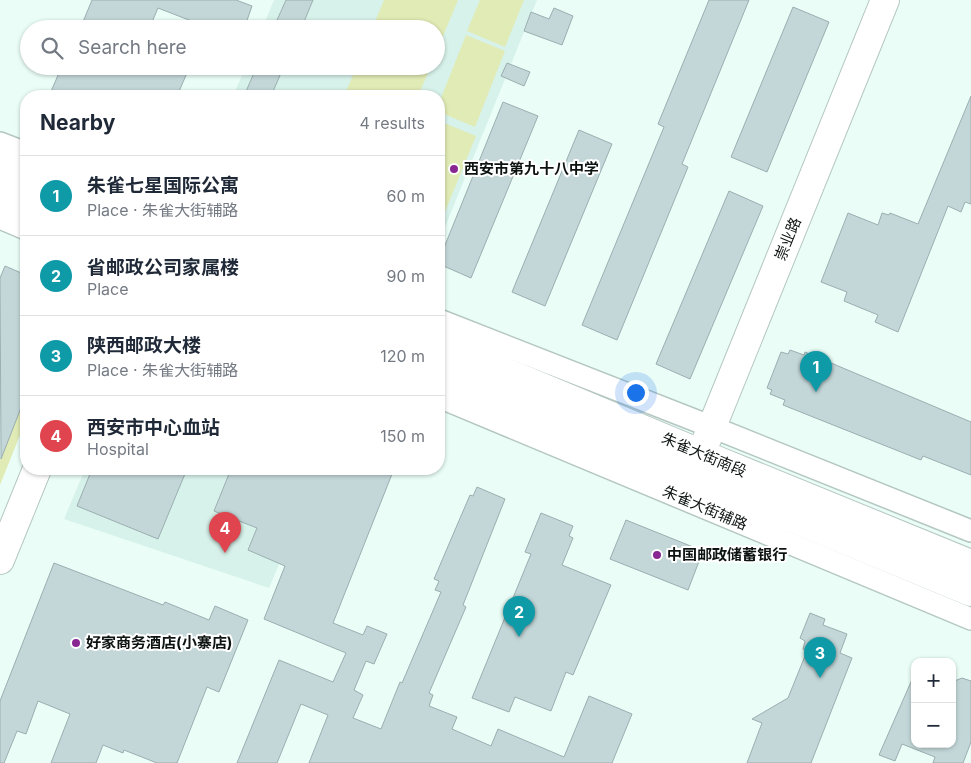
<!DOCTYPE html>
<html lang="en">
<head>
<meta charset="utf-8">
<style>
  :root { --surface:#fff; --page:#f2f2f3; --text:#1f2937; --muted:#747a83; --line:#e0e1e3; --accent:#db2777 }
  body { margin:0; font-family:Inter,"Noto Sans SC",sans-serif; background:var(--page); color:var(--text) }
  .controls { position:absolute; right:15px; bottom:15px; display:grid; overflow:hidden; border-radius:10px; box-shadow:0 1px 4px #0004 }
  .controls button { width:45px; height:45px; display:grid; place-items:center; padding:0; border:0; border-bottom:1px solid var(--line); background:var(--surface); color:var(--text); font:25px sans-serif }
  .you { position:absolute; left:635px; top:392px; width:18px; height:18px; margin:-12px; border:4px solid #fff; border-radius:50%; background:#1a73e8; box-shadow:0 0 0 8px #1a73e833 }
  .badge { display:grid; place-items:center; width:32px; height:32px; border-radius:50%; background:var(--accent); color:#fff; font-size:16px; font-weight:700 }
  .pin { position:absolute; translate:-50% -41px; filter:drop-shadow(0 1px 2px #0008) }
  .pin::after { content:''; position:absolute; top:26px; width:18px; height:15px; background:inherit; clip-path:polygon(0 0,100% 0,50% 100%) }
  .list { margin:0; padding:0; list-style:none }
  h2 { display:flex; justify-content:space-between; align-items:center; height:65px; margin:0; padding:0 20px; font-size:21px }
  h2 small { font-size:16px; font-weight:400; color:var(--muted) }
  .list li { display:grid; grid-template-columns:32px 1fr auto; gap:15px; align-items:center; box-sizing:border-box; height:80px; padding:0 20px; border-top:1px solid var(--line) }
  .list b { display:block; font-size:19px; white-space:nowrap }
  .list p { margin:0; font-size:16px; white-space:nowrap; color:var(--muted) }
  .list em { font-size:16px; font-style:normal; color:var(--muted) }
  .icon { flex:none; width:28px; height:28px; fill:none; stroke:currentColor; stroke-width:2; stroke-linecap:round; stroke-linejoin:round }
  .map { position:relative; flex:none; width:971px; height:763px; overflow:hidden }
  .search { position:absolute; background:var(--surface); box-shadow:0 1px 4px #0004; left:20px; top:20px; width:425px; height:55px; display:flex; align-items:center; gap:12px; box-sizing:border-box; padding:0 18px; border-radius:28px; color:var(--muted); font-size:19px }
  .panel { position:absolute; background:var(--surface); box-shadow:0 1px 4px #0004; left:20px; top:90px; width:425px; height:385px; border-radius:20px }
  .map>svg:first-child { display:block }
  .built { fill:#d7f2ea }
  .green { fill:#e1ebb5 }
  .building { fill:#c3d7d9; stroke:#9baeb0 }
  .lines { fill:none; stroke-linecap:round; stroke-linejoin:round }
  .street-casing { stroke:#b5c7c2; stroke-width:24 }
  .secondary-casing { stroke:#b5c7c2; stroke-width:30 }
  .street { stroke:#fff; stroke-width:21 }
  .secondary { stroke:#fff; stroke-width:28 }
  .poi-dot { fill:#882791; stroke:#fff; stroke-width:2 }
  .labels { text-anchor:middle; stroke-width:4; stroke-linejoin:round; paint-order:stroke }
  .poi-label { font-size:15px; font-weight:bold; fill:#0c1311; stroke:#fff; text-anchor:start }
  .street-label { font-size:15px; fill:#0c1311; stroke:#fff }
</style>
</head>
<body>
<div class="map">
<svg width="971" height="763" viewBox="0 0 971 763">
  <rect width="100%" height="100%" fill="#eafdf7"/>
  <path class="built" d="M274 0H537L439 242V96H233L246 66H436V29H262Z
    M85 469H319L269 588 64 519Z"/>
  <path class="green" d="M384 0H458L436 53V29H372Z
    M480 0H524L505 47 467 31Z
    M466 35 505 51 475 127 439 112V103Z
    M357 66H431L418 96H344Z
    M439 121 476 136 444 214 439 212Z
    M26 395V420L0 485V460Z"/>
  <path class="building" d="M92 0H236L252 6 244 29H212L158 8 149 29H80Z
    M286 0H313L301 29H273Z
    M709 0H749L682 164 688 167 617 340 582 325 664 127 658 124Z
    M793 7 829 22 767 172 731 157Z
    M554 8 573 16 562 45 524 31 531 12 549 19Z
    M507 63 530 72 524 86 501 76Z
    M62 66H190L177 96H49Z
    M257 66H284L271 96H244Z
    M971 96V204L965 202 961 212 948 206 898 332 875 322 878 315 844 301 847 292 821 282 848 213 878 225 882 213 889 215 890 213 918 224Z
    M503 102 538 116 471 278 439 264V260Z
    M579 130 612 144 545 306 512 292Z
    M729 191 763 206 690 379 656 364Z
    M5 266 26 275V395L1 459 0 278Z
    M790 350 804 355 805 352 971 422V475L923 456 921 460 783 405 785 400 770 394 772 390 767 388 781 352 788 354Z
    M92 469H187L158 539 77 506Z
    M231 469H394L333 623 363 635 367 626 387 634 374 664 366 661 354 690 363 695 353 718 381 729 400 682 402 683 441 592 435 590 439 581 434 579 470 495 473 496 477 487 505 499 463 605 466 607 429 693 433 695 429 706 457 717 452 729 491 746 498 729 564 757 589 696 632 714 612 763H309L328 715 301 704 277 763H237L279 660 333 682 346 653 264 619 285 566 248 550 257 528 214 511Z
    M541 513 573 526 569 536 573 538 562 565 611 585 573 675 566 672 551 711 515 697 509 712 472 698 531 554 525 552Z
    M626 520 703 551 688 590 610 559Z
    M54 563 163 605 165 602 209 620 215 606 248 620 219 692 207 687 177 763H157L124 750 123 753 103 745 96 763H51L70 714 38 701 26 734 17 731 4 763H0V701Z
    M810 613 825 619 823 625 847 634 840 653 852 658 811 763H747L762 723 752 719 788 698 807 651 803 649 805 641 800 638Z
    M914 675 915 744H952V682L962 678 971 681V742L963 763H933L935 757 902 744 895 761 879 755Z"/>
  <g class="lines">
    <g class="street-casing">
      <path id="street" d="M0 143 26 153
        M0 218 26 229
        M439 320 712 427 971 531
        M439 397 971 619"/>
    </g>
    <g class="secondary-casing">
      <path id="secondary" d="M0 166 26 176
        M0 195 26 206
        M439 344 721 462 971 564
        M439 373 971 592
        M694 471 885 0
        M0 560 37 469"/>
    </g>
    <use href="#street" class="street"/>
    <use href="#secondary" class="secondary"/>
  </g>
  <g class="poi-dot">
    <circle cx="454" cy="169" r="5"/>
    <circle cx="657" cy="555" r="5"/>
    <circle cx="76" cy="643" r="5"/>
  </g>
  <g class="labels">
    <g class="poi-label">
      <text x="464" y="174">西安市第九十八中学</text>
      <text x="667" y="560">中国邮政储蓄银行</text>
      <text x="86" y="648">好家商务酒店(小寨店)</text>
    </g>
    <g class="street-label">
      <text transform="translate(788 239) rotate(-68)" y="5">崇业路</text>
      <text transform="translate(704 455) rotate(23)" y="5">朱雀大街南段</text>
      <text transform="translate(705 508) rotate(23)" y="5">朱雀大街辅路</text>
    </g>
  </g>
</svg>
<div class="controls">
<button>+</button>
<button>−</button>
</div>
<div class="you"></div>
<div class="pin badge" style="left:816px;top:392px;background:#0f9aa8">1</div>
<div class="pin badge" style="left:519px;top:637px;background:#0f9aa8">2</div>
<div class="pin badge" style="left:820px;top:678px;background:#0f9aa8">3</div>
<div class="pin badge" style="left:225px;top:553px;background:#e0444e">4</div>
<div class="search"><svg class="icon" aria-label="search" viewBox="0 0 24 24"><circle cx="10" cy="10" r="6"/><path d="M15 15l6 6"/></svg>Search here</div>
<section class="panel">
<h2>Nearby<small>4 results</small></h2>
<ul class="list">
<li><span class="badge" style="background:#0f9aa8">1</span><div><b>朱雀七星国际公寓</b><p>Place · 朱雀大街辅路</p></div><em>60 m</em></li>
<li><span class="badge" style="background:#0f9aa8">2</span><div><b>省邮政公司家属楼</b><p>Place</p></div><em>90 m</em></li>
<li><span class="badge" style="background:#0f9aa8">3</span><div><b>陕西邮政大楼</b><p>Place · 朱雀大街辅路</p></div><em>120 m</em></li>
<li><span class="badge" style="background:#e0444e">4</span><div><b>西安市中心血站</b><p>Hospital</p></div><em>150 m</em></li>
</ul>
</section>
</div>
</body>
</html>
